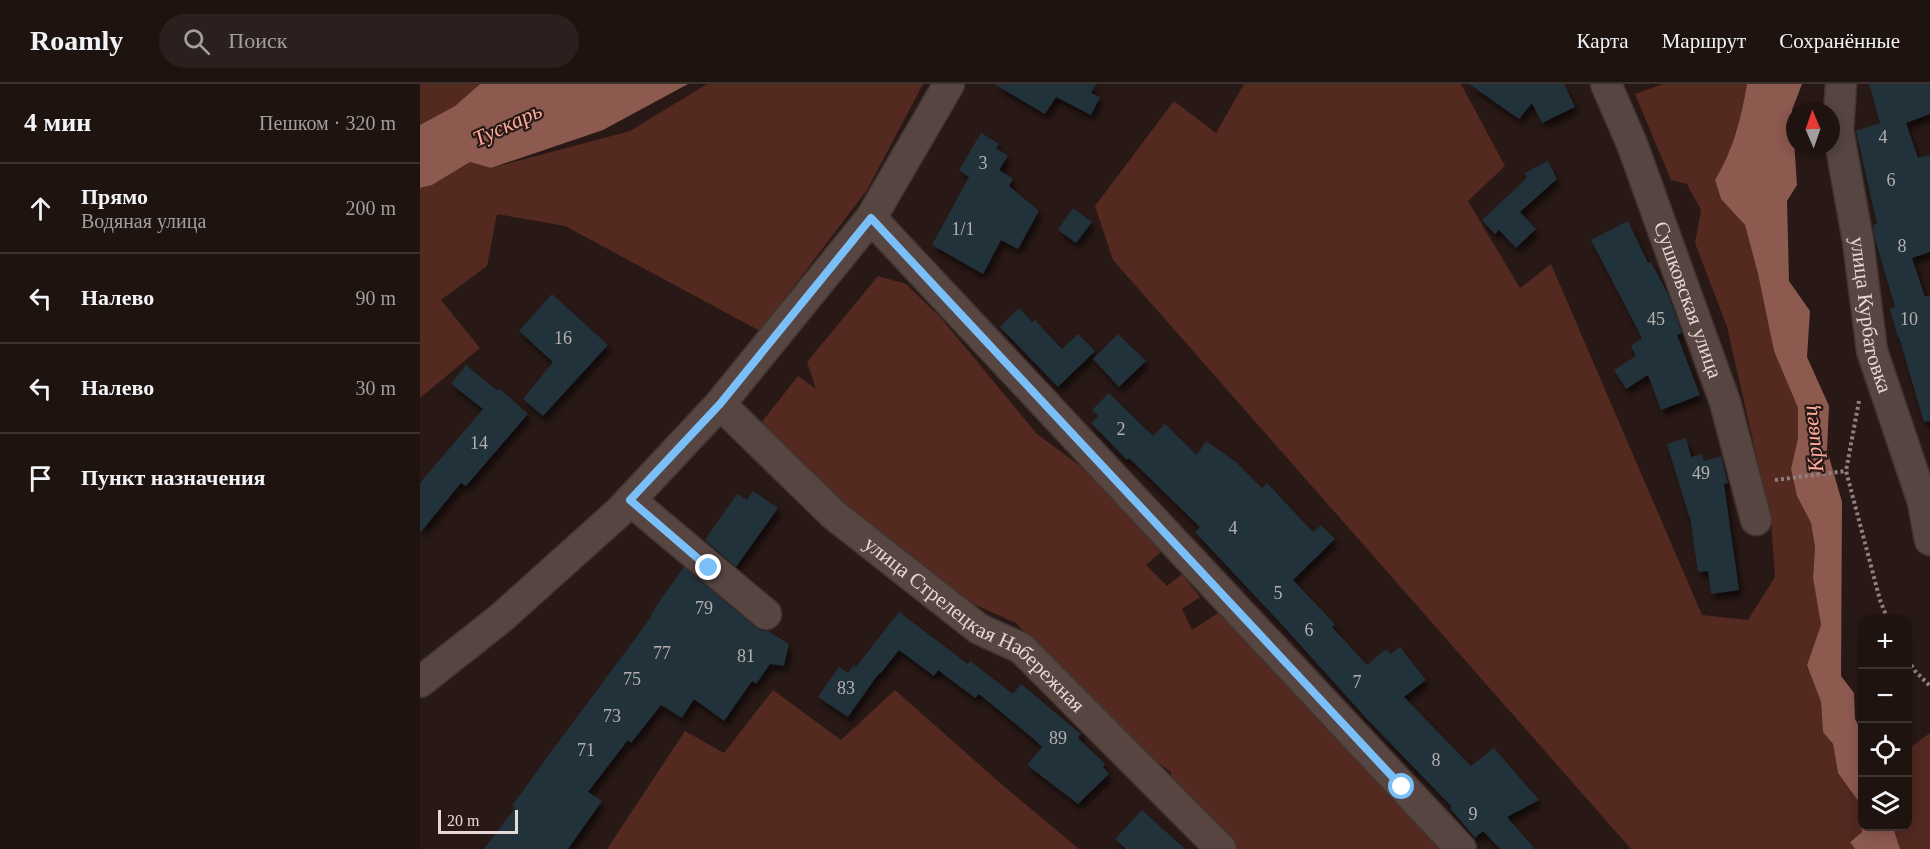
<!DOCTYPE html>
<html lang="ru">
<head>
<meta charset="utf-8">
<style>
  :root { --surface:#1f1310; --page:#2c201e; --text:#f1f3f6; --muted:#a19e9f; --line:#3c3230 }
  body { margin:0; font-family:"Times New Roman",serif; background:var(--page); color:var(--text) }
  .controls { position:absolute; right:18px; bottom:18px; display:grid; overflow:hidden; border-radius:12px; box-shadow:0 3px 15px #0003 }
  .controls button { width:54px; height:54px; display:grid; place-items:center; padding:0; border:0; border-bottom:2px solid var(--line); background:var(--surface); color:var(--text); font:30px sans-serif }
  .compass { position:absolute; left:1366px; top:18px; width:54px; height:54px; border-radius:50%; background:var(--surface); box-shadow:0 3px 15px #0003; rotate:358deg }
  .scale { position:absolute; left:18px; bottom:15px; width:80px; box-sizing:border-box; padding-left:6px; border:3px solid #e4d9d6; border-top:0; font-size:16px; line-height:21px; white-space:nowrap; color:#e4d9d6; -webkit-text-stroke:4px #291916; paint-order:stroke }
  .stop { position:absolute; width:18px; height:18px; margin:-14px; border:4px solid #7abff8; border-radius:50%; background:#fff }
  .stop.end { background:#7abff8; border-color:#fff; box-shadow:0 2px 6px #0008 }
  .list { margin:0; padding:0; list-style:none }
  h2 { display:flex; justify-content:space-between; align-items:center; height:78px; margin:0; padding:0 24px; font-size:26px }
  h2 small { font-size:20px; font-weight:400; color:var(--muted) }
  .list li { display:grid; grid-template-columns:39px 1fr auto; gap:18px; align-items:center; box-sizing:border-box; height:90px; padding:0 24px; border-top:2px solid var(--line) }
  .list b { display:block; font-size:22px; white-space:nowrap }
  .list p { margin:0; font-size:20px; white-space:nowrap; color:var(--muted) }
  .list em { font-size:20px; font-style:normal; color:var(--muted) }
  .icon { flex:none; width:33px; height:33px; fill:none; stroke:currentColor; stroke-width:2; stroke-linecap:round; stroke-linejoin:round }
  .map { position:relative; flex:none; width:1510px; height:765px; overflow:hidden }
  header { display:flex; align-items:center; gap:36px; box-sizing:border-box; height:84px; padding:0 30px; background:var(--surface); border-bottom:2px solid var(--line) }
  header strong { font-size:28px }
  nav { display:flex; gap:33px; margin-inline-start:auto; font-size:21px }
  .search { width:420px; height:54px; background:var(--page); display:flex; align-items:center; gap:15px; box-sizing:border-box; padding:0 21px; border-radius:33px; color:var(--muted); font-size:22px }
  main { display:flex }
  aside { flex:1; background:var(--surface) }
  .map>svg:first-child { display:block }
  .green { fill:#532920 }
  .water { fill:#8d5a50 }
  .building { fill:#23303b; filter:url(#shadow) }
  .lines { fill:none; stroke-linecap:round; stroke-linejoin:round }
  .minor-casing { stroke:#3f3431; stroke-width:33 }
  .path { stroke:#8e817e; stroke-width:4; stroke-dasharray:3 3; stroke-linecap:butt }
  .minor { stroke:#574541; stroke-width:30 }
  .route { stroke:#7abff8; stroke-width:8 }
  .labels { text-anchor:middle; stroke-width:4.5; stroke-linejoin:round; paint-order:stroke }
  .number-label { font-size:18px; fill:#b4afaf }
  .street-label { font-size:21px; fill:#e4d9d6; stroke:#291916 }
  .water-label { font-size:22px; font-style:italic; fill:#feac9b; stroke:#291916 }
</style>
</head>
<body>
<header>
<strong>Roamly</strong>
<div class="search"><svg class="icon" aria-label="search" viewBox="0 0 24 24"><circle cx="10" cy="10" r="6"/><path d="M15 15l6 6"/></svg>Поиск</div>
<nav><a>Карта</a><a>Маршрут</a><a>Сохранённые</a></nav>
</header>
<main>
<aside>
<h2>4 мин<small>Пешком · 320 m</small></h2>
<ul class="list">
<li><svg class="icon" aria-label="ahead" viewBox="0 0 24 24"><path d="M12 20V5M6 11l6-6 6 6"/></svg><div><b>Прямо</b><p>Водяная улица</p></div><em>200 m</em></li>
<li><svg class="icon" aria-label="left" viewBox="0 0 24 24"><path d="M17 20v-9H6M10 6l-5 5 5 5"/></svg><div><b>Налево</b></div><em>90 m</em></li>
<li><svg class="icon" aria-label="left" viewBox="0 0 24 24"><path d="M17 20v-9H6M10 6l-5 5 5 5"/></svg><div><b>Налево</b></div><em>30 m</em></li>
<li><svg class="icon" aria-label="arrive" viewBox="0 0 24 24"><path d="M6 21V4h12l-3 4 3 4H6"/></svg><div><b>Пункт назначения</b></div></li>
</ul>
</aside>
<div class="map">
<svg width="1510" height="765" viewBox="0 0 1510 765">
  <defs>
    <filter id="shadow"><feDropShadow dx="3.5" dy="6" stdDeviation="3" flood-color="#0009"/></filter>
  </defs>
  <rect width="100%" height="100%" fill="#291916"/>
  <path class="green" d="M0 0H60L35 22 0 41Z
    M287 0H503L447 106 340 247 145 142 77 130 67 182 21 216 60 264 0 314V104L12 101 50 78 71 84 210 47Z
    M824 0H1041L1085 82 1048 117 1100 204 1131 180 1282 531 1328 536 1355 493 1351 436 1307 243 1275 159 1281 126 1267 100 1251 96 1215 10 1243 0H1327C1321 34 1313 66 1295 97L1301 115 1325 141 1338 190 1354 267 1378 324V354L1371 385 1377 412 1391 439 1395 464 1393 494 1401 541 1387 581 1401 618 1403 648 1413 660 1418 689 1439 718 1442 748 1430 757 1435 765H1211L693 176 675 122 754 17 796 49Z
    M458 192 486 200 521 234 617 350 671 390 742 467 726 481 747 502 762 490 780 513 762 525 772 546 806 524 855 579 896 634 958 687 1032 765H817L751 701V688L701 652 596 539 542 515 450 449 341 339 378 292 396 305 387 278Z
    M353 606 421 656 475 606 579 698 659 765H187L265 647 304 669Z
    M1510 649V765H1480L1473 743 1488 742V665Z"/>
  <path class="water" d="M60 0H268L183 46 71 84 50 78 12 101 0 104V41L35 22Z
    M1327 0H1382L1372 26 1377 101 1367 117 1369 197 1390 227 1387 273 1409 322 1407 366 1422 418 1421 592 1434 609 1435 635 1442 647V742L1473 743 1480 765H1435L1430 758 1442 748 1439 718 1418 689 1413 660 1403 648 1401 618 1387 581 1401 541 1393 494 1395 464 1391 439 1377 412 1371 385 1378 354V324L1354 267 1338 190 1325 141 1301 115 1295 96C1313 66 1321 35 1327 0Z"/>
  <path class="building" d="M574 0H676L671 9 680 13 671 31 636 13 625 30Z
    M1049 0H1144L1155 23 1122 39 1112 19 1099 35Z
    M1449 0H1510V30L1486 39 1498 74 1510 71V168L1492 174 1505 213 1510 211V337L1504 338 1479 253 1478 254 1470 225 1475 223 1455 155 1453 141 1457 140 1436 47 1460 39Z
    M561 49 579 60 576 64 588 72 579 86 593 95 589 102 619 127 598 165 581 156 563 190 512 161 549 93 539 86Z
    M1128 77 1137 95 1100 128 1116 145 1096 164 1079 146 1075 150 1062 136 1107 94 1105 89Z
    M653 124 672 138 656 159 638 146Z
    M1208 137 1228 179 1231 178 1248 210 1262 249 1257 251 1280 311 1241 326 1228 291 1206 305 1194 286 1216 272 1211 262 1222 254 1171 156Z
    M132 210 188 261 123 332 103 315 133 278 99 247Z
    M599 224 612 238 615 236 642 265 658 250 675 267 638 303 580 243Z
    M698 250 726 277 699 303 673 275Z
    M46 281 78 307 80 305 108 330 46 402 41 399 0 449V399L63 325 31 300Z
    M689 309 733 352 745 340 777 371 786 357 816 378 842 404 847 399 893 448 901 441 915 455 873 496 915 540 912 543 947 581 966 565 971 570 980 563 1006 596 984 613 1051 682 1074 664 1119 716 1087 733 1115 765H1080L1063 747 1055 754 1030 724 1032 723 946 634 865 544 775 448 780 443 709 374 707 376 671 339 678 332 672 326Z
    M1266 354 1271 373 1282 370 1284 377 1301 372 1308 399 1304 400 1319 506 1291 510 1288 487 1278 488 1270 432H1269L1247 360Z
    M333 407 358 424 316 483 285 456 317 410 327 416Z
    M264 483 335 543 342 547H348L369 560 364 582 350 580 336 600 332 597 304 637 274 615 262 634 241 621 211 659 208 656 168 708 182 717 148 765H64L95 724 92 722 128 672 232 532 231 531 243 512Z
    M479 528 548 580 550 577 593 610 601 600 661 650 658 654 685 680 683 683 689 690 658 720 607 681 622 663 615 656 559 610 555 614 518 586 514 592 479 566 460 590 459 589 428 633 398 613 419 583 428 589 434 581 436 583Z
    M722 726 765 765H706L695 755Z"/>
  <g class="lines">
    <g class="minor-casing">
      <g id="minor">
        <path id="s1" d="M1186 0 1212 60 1305 318 1336 436"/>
        <path id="s2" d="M1421 0 1418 46 1438 157 1452 267 1503 418 1510 456"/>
        <path d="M451 134 1041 765"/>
        <path id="s3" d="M300 320 414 431 559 545 601 564 801 765"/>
        <path d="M210 416 346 530"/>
        <path d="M0 598 81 534 199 428 300 320 451 134 529 0"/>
      </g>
    </g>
    <path class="path" d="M1439 317 1426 387 1460 516 1468 536
      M1355 396 1426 387
      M1488 576 1495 587 1510 602"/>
    <use href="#minor" class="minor"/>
  </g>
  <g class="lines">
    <path class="route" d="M289 484 210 416 300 320 451 134 982 703"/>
  </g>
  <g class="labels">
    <g class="number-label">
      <text x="1463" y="59">4</text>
      <text x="563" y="85">3</text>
      <text x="1471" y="102">6</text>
      <text x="543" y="151">1/1</text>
      <text x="1482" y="168">8</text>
      <text x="1236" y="241">45</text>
      <text x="1489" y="241">10</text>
      <text x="143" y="260">16</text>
      <text x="701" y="351">2</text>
      <text x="59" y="365">14</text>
      <text x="1281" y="395">49</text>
      <text x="813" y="450">4</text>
      <text x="858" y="515">5</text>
      <text x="284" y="530">79</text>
      <text x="889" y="552">6</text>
      <text x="242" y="575">77</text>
      <text x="326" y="578">81</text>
      <text x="212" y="601">75</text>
      <text x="937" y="604">7</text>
      <text x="426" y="610">83</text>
      <text x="192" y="638">73</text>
      <text x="638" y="660">89</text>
      <text x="166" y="672">71</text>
      <text x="1016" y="682">8</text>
      <text x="1053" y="736">9</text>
    </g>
    <g class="street-label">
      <text dy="7" stroke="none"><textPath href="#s1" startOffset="231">Сушковская улица</textPath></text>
      <text dy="7" stroke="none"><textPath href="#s2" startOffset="234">улица Курбатовка</textPath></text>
      <text dy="7" stroke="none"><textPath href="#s3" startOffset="338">улица Стрелецкая Набережная</textPath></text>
    </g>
    <g class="water-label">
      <text transform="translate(87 40) rotate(-25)" y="8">Тускарь</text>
      <text transform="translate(1392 355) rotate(-96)" y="8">Кривец</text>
    </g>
  </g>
</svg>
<div class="controls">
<button>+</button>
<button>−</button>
<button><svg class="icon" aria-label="locate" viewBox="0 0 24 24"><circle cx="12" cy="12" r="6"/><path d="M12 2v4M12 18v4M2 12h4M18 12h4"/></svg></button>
<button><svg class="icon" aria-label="layers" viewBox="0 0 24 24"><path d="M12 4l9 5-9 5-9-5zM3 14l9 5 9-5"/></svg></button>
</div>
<svg class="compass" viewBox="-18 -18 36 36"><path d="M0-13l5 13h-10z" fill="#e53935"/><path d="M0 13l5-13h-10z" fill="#a19e9f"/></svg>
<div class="scale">20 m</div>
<div class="stop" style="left:982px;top:703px"></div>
<div class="stop end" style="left:289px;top:484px"></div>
</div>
</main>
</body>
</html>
